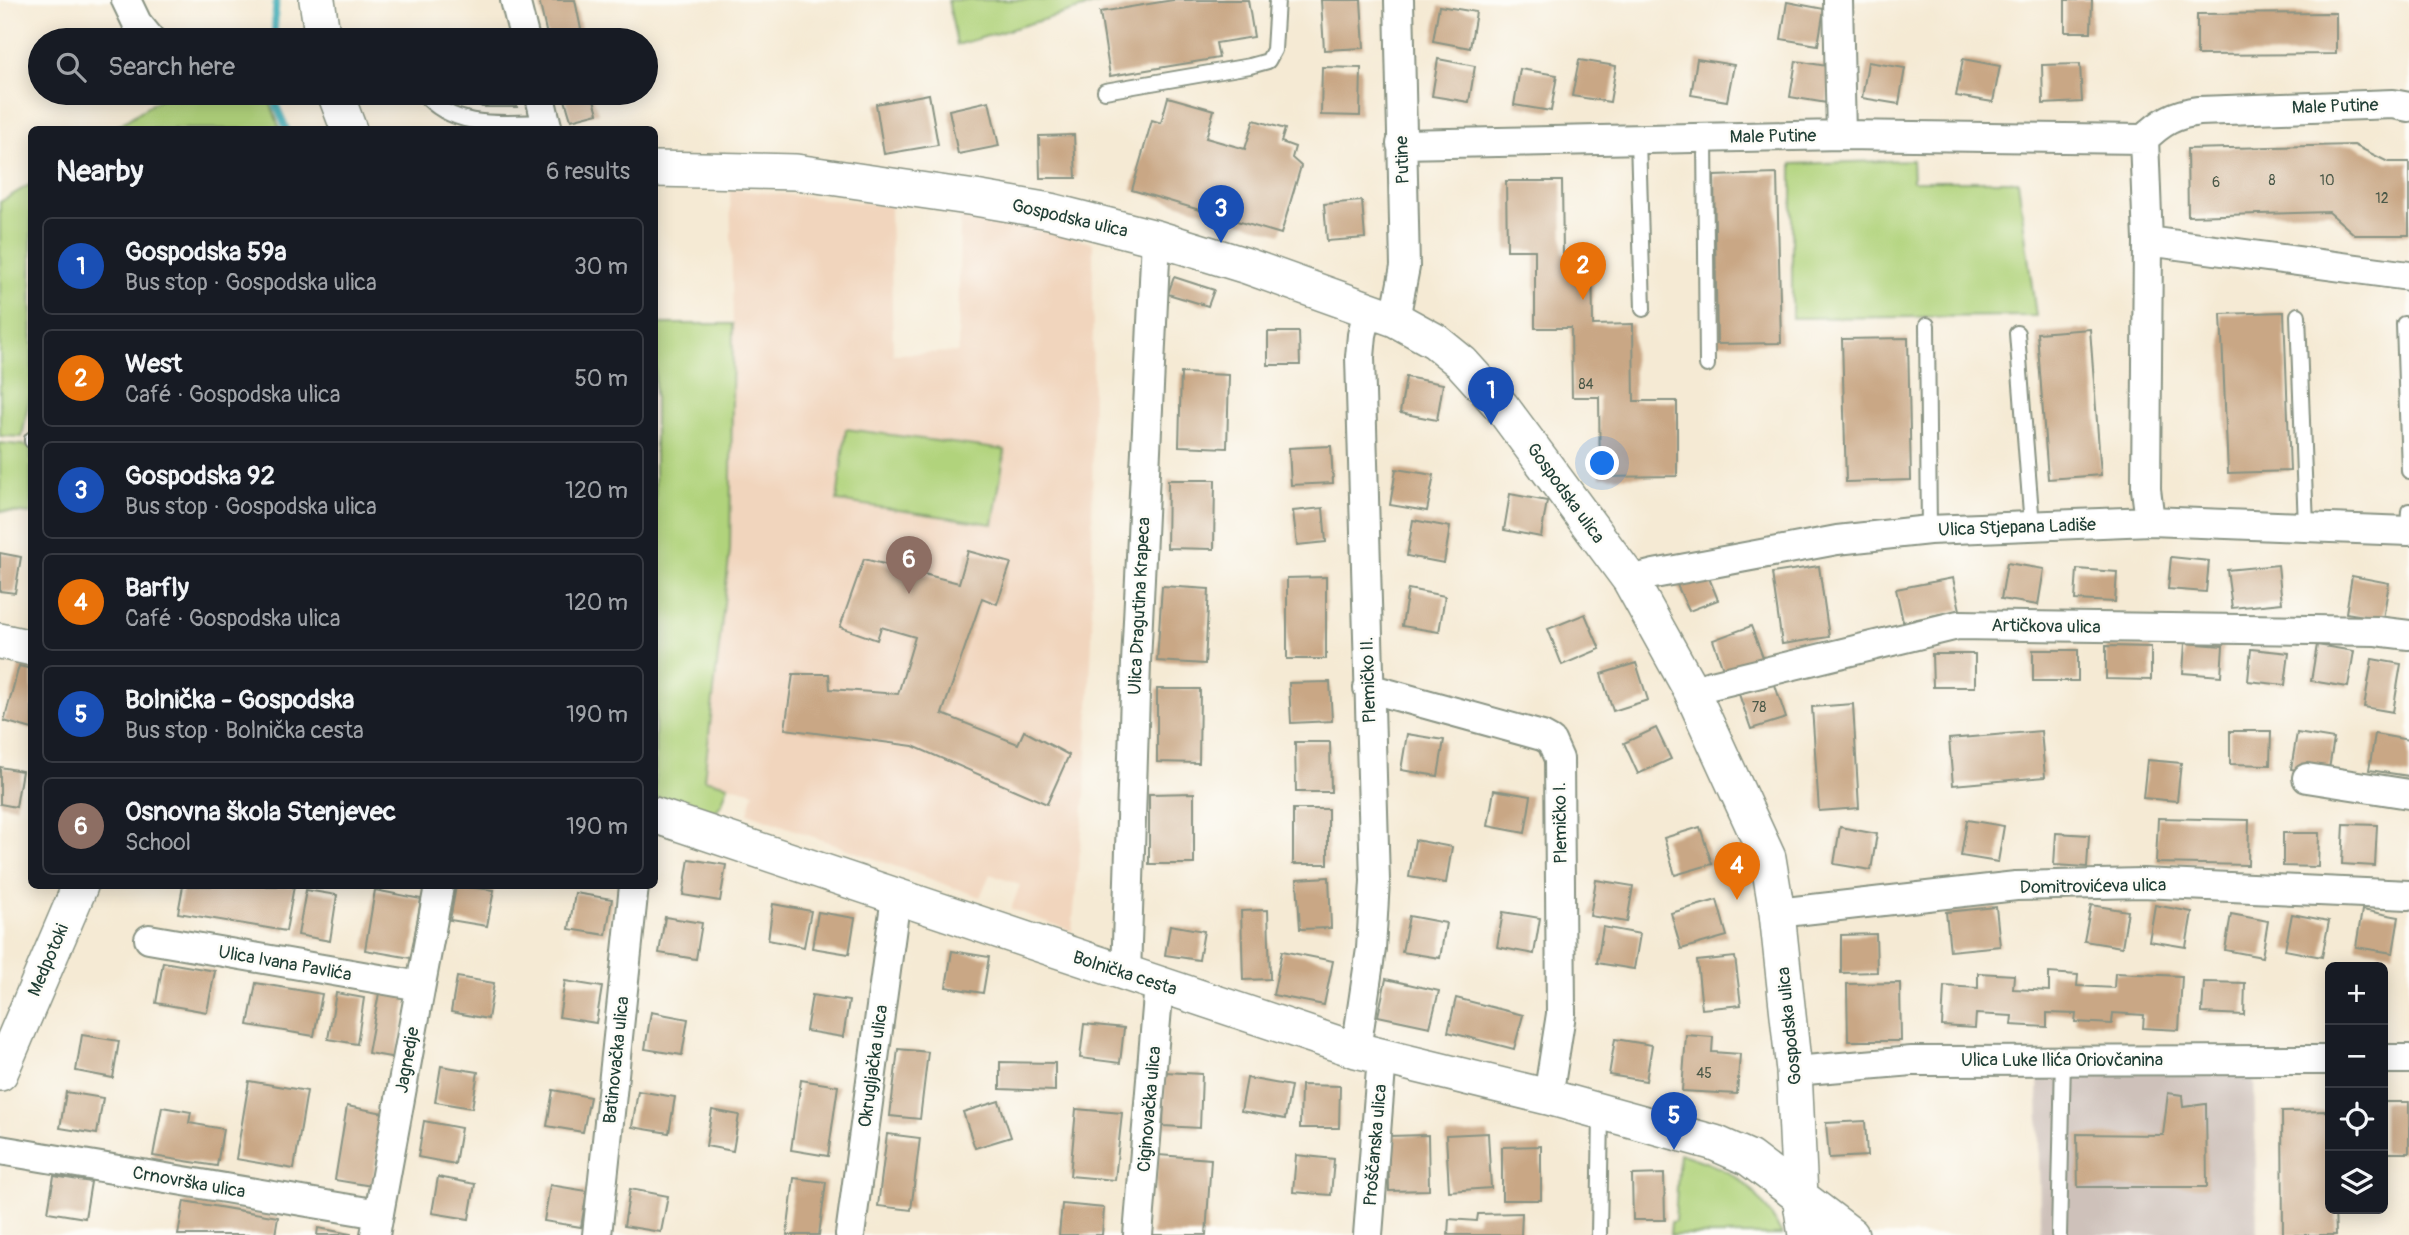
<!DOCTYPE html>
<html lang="en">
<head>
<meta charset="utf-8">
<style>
  :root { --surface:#171b24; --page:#20242c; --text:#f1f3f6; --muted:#9ea1a6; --line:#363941; --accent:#0f766e }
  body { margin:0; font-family:Pangolin,sans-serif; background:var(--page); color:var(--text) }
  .controls { position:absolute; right:21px; bottom:21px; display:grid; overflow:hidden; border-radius:10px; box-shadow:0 4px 18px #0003 }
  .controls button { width:63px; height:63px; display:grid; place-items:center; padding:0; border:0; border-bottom:2px solid var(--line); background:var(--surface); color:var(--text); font:35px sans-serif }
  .you { position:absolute; left:1603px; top:464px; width:24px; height:24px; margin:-18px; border:5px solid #fff; border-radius:50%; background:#1a73e8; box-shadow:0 0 0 10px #1a73e833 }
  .badge { display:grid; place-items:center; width:46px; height:46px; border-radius:50%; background:var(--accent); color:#fff; font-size:23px; font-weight:700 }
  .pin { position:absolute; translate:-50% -58px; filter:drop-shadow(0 2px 4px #0008) }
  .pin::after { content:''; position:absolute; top:37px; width:24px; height:21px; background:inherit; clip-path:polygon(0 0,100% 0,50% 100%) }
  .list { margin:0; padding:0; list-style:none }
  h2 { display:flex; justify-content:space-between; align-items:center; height:91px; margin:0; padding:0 28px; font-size:30px }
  h2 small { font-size:23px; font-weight:400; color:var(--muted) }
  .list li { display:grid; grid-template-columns:46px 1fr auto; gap:21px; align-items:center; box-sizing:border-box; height:98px; margin:0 14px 14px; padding:0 14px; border:2px solid var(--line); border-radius:10px }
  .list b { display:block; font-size:26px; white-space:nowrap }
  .list p { margin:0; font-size:23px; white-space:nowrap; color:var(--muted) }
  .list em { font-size:23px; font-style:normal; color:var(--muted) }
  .icon { flex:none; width:38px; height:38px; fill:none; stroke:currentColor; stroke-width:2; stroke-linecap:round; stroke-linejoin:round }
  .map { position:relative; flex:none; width:2409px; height:1235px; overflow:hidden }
  .search { position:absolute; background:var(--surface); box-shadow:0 4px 18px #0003; left:28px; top:28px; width:630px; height:77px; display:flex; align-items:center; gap:18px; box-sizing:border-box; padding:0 24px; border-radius:38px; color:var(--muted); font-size:26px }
  .panel { position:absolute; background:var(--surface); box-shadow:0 4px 18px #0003; left:28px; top:126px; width:630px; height:763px; border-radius:10px }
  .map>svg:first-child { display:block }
  .built { fill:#f1d5bd }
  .industrial { fill:#cec1ba }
  .green { fill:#b1d37b; stroke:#688858; stroke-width:2 }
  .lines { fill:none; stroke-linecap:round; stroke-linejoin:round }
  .stream { stroke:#3aabb5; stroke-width:7 }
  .building { fill:#c9a785 }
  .service-casing { stroke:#8a9484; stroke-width:18 }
  .minor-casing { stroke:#8a9484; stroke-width:32 }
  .tertiary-casing { stroke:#8a9484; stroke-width:38 }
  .service { stroke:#fff; stroke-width:14 }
  .minor { stroke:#fff; stroke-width:28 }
  .tertiary { stroke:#fff; stroke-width:35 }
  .labels { text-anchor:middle; stroke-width:5; stroke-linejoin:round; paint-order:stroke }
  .number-label { font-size:14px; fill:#4a5848 }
  .street-label { font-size:18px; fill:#1f3d34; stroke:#fdfcf7 }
</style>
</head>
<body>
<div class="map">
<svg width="2409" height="1235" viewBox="0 0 2409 1235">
  <rect width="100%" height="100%" fill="#fdfcf7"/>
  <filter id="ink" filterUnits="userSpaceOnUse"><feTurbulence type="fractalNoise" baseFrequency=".0143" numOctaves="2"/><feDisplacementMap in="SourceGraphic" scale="14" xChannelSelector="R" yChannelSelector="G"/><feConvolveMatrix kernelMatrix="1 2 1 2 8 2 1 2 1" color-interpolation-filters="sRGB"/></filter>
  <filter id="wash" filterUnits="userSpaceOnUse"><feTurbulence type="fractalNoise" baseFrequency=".00686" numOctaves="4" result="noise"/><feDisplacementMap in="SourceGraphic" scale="28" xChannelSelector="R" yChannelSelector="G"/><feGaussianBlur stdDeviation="1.57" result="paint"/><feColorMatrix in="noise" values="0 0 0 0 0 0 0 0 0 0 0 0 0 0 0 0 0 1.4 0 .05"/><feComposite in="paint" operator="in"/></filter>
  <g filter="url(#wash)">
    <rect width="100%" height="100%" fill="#f5ead4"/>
    <path class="built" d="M730 189 890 206 893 354 958 352 960 216 1059 234 1093 243 1092 639 1085 796 1072 931 1011 909 1020 885 990 874 980 897 748 813 754 792 704 779 730 550 733 324Z"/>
    <path class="industrial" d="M2254 1070 2257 1235H2040L2038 1074Z"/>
    <path class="green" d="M948 0H1110L957 45Z
      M169 93 267 94 280 129H113Z
      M1912 160 1913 181H2018L2036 316 1792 318V164Z
      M31 184 32 383 22 437 0 436V202Z
      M655 324H733L730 550 704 779 728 785 722 803 716 811 695 810 655 797Z
      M846 429 1005 450 993 524 837 501Z
      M0 443 31 446V514L0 511Z
      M1679 1153C1733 1170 1756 1183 1782 1235H1670L1671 1222 1675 1221Z"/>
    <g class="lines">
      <path class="stream" d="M274 40 276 0
        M274 93 277 107 287 130"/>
    </g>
    <g id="blocks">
      <path class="building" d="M539 0H575L583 39 548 40Z
        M1173 0H1248L1254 37 1216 43 1219 58 1110 76 1100 12Z
        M1321 0H1361L1364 48 1324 50Z
        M2065 0H2092L2091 32H2065Z
        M1787 2 1824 9 1818 45 1781 39Z
        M1439 6 1476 12 1470 48 1433 41Z
        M2336 13V54L2197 55V14Z
        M459 33 465 40H412V39Z
        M1438 59 1475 66 1469 102 1432 96Z
        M1697 59 1734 65 1727 101 1691 95Z
        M1963 59 2000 66 1993 102 1956 96Z
        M1579 60 1616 66 1610 102 1572 96Z
        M1796 61 1833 67 1827 103 1790 97Z
        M1868 62 1905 68 1899 104 1862 98Z
        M2080 64 2082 102 2043 104 2042 65Z
        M1322 67 1361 68 1360 116 1321 115Z
        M1520 69 1557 75 1551 111 1514 105Z
        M457 93H515L517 107H482Z
        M563 93H592L598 113 571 120Z
        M929 94 938 145 884 154 876 104Z
        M1168 97 1214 110 1206 138 1245 149 1254 120 1285 129 1281 142 1295 147 1292 158 1301 166 1281 234 1132 190 1152 120 1161 123Z
        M989 101 999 146 958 154 949 110Z
        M1074 135 1076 178H1040L1039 136Z
        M2354 145 2388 162H2409V235H2355L2329 212 2188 216 2187 149Z
        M1777 174 1781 343 1717 344 1714 176Z
        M1506 181H1562L1563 254H1592L1593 325 1633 324 1634 401H1677V476L1600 477 1599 397H1572L1571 328H1535V250H1507Z
        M1362 201 1365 238 1327 241 1324 204Z
        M1174 277 1214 290 1208 306 1168 294Z
        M2284 312 2290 471 2228 473 2221 314Z
        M2090 329 2101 475 2048 479 2037 333Z
        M1268 332H1299L1300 365H1268Z
        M1908 338 1911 480 1846 482 1842 339Z
        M1181 373 1229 375 1227 448 1179 446Z
        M1406 377 1443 384 1437 420 1400 413Z
        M1331 446 1333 483 1291 485 1289 448Z
        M1396 469 1434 475 1427 511 1390 505Z
        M1168 480H1215L1214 549 1167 548Z
        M1510 494 1547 501 1541 537 1504 530Z
        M1323 508 1326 542 1297 545 1293 511Z
        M1413 520 1450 527 1444 563 1407 556Z
        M968 551 1011 563 997 604 982 598 942 714 1018 744 1024 731 1069 755 1047 804 913 746 785 729 793 674H829L830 689 898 694 915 637 881 627 877 640 840 627 864 559 959 583Z
        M0 553 21 557 15 593 0 591Z
        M2171 557 2209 561 2206 592 2168 589Z
        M2007 563 2044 569 2038 605 2001 599Z
        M2278 565 2282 603 2232 608 2227 570Z
        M1819 566 1829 637 1782 644 1772 573Z
        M2077 569 2117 572 2115 602 2075 600Z
        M1707 573 1718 600 1689 611 1677 585Z
        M2352 576 2389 583 2383 619 2346 613Z
        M1326 577V659H1287V578Z
        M1953 578 1960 610 1903 622 1896 589Z
        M1162 586 1209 589 1205 664 1157 661Z
        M1408 589 1445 596 1439 632 1402 626Z
        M1585 614 1600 649 1562 665 1548 629Z
        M1751 626 1764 660 1725 674 1713 640Z
        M2185 643 2223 646 2221 676 2183 673Z
        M2317 645 2354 651 2348 687 2311 681Z
        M2106 646 2151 647V680L2106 679Z
        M2251 649 2289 653 2285 685 2248 681Z
        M2033 650H2078V681H2033Z
        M1932 654H1975V687H1933Z
        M2372 659 2401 664 2393 712 2364 707Z
        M1636 663 1648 700 1613 711 1601 674Z
        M19 666 32 669V729L4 721Z
        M1330 682 1332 721 1291 723 1289 683Z
        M1774 682 1786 718 1751 729 1739 694Z
        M1157 689H1200L1199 763 1157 762Z
        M1853 704 1859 808 1819 811 1812 707Z
        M1656 728 1671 759 1638 774 1624 743Z
        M2041 731 2045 777 1953 785 1949 739Z
        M2230 731H2271L2270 765 2230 764Z
        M2297 733 2334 739 2328 775 2291 769Z
        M1407 734 1444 740 1438 776 1401 770Z
        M2375 734 2409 740V776L2369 770Z
        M1295 742H1330L1331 792H1296Z
        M2147 760 2181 763 2177 801 2143 798Z
        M0 767 22 771 16 807 0 804Z
        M1494 790 1531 796 1525 833 1488 826Z
        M1194 793V864H1149V794Z
        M1293 809H1328V864H1293Z
        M2158 818 2249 820 2248 865 2156 863Z
        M1967 820 2004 826 1998 862 1961 856Z
        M2344 824 2377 825 2375 866 2342 864Z
        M1700 827 1712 864 1675 875 1664 838Z
        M1840 827 1877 834 1871 870 1834 864Z
        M2056 833 2089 835 2087 867 2054 865Z
        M2283 833H2319L2318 867 2283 866Z
        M1415 840 1452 847 1446 883 1409 877Z
        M689 859 726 865 720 901 683 895Z
        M1329 877 1331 928 1300 929 1297 879Z
        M1596 880 1633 886 1627 922 1590 916Z
        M183 886H294L286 931 178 913Z
        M456 886 494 890 487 926 450 920Z
        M306 890 337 895 330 941 298 935Z
        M375 890 421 899 411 958 365 950Z
        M575 893 612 899 606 935 569 929Z
        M1717 900 1727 936 1681 949 1671 913Z
        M773 904 811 911 804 947 768 940Z
        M2091 905 2128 911 2122 947 2084 941Z
        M2155 905 2192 912 2186 947 2149 941Z
        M1996 907 2000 946 1950 951 1946 912Z
        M1268 910 1270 979 1243 980 1241 911Z
        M2362 910 2399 917 2393 953 2356 947Z
        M818 912 855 918 849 954 812 948Z
        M1503 912 1540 918 1534 954 1497 947Z
        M2231 914 2268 921 2262 957 2225 950Z
        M2292 914 2329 921 2322 957 2285 950Z
        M1409 916 1446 923 1440 958 1402 952Z
        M665 917 702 923 696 959 659 953Z
        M1170 925 1204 931 1199 960 1165 955Z
        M1603 927 1640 934 1634 969 1597 963Z
        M1876 934 1877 972 1841 973V935Z
        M952 951 989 957 983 993 946 987Z
        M1282 951 1333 961 1324 1005 1273 995Z
        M1735 957 1741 1005 1702 1009 1697 961Z
        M163 962 215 971 207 1012 156 1003Z
        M1978 973 2014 975 2013 989 2049 991V973L2078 975 2077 986 2114 988 2115 973 2182 976 2179 1030 2143 1028 2144 1015 2113 1013 2112 1024 2075 1022 2076 1014 2047 1013V1027L2011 1025 2012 1016 1976 1014 1975 1028 1942 1026 1944 986 1978 988Z
        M457 977 494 983 488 1019 451 1012Z
        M1386 979 1439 991 1430 1027 1378 1016Z
        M565 981 602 987 596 1023 559 1017Z
        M2204 982 2245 983 2244 1015 2202 1013Z
        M256 983 322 994 314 1036 248 1025Z
        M1900 983 1901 1041H1848L1847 984Z
        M336 993 364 998 357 1044 328 1039Z
        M379 993 407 997 396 1058 368 1053Z
        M812 995 849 1001 843 1037 806 1031Z
        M1456 998 1523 1015 1514 1049 1448 1032Z
        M651 1012 688 1019 682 1055 645 1049Z
        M1084 1024 1124 1028 1120 1063 1080 1058Z
        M82 1035 119 1041 113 1078 76 1071Z
        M1686 1035 1713 1037 1712 1052 1740 1054 1737 1094 1682 1091Z
        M1615 1039 1652 1045 1646 1081 1609 1075Z
        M898 1049 928 1052 920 1119 890 1116Z
        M1000 1062 1055 1063V1091L1000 1089Z
        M441 1066 478 1072 472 1108 435 1102Z
        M1165 1072 1202 1074 1200 1128 1163 1126Z
        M1247 1078 1291 1086 1285 1119 1241 1111Z
        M801 1080 838 1086 828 1156 791 1150Z
        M249 1081 307 1091 294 1169 236 1159Z
        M1301 1085 1340 1086 1339 1128H1300Z
        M553 1090 590 1097 583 1132 547 1126Z
        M638 1091 675 1097 669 1133 632 1127Z
        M66 1092 103 1098 97 1134 60 1128Z
        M2168 1093 2182 1095 2183 1107 2206 1104 2207 1187H2078L2077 1134 2163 1135Z
        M999 1101 1011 1137 975 1148 963 1112Z
        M2383 1102H2409V1153H2383Z
        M347 1106 384 1113 372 1186 335 1180Z
        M162 1107 191 1112 189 1123 223 1129 217 1166 153 1156Z
        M1076 1109 1122 1113 1115 1180 1070 1176Z
        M712 1110 739 1115 733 1151 706 1146Z
        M2330 1111V1209H2335L2336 1235H2283L2282 1112Z
        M424 1121 461 1128 455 1164 418 1157Z
        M1865 1121 1867 1156 1829 1158 1826 1123Z
        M1488 1133 1491 1188 1449 1191 1446 1135Z
        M887 1134 920 1138 911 1210 878 1206Z
        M1428 1135 1429 1190 1389 1191 1388 1136Z
        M1541 1146V1200H1502V1147Z
        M1158 1155 1211 1159 1206 1235H1152Z
        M1296 1155 1334 1159 1331 1195 1293 1192Z
        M1664 1174 1665 1220H1633L1632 1175Z
        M54 1176 91 1182 85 1218 48 1212Z
        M438 1177 475 1184 469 1219 432 1213Z
        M794 1178 826 1182 819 1235H787Z
        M550 1185 587 1191 581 1227 544 1221Z
        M630 1189 668 1196 661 1232 624 1226Z
        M184 1201 278 1217 275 1235H178Z
        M1062 1204 1104 1208 1102 1235H1059Z
        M1522 1213 1521 1235H1448L1449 1219 1477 1221 1478 1214Z
        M318 1228 351 1234V1235H317Z"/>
    </g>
  </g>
  <g filter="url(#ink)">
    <use href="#blocks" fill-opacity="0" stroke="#8a9484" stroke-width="2"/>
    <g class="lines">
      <g class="service-casing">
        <path id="service" d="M1105 91 1250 66 1268 61 1274 50 1277 0
          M423 93C453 130 503 123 546 122
          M1705 137 1707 365
          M1638 139 1643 309
          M2298 315 2306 527
          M2404 324 2409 471
          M1927 325 1929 530
          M2017 333 2032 526
          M32 439V441
          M2408 531 2409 511
          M1599 1235 1601 1113
          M2059 1235 2063 1060"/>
      </g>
      <g class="minor-casing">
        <path id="minor" d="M126 0 137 23 151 40
          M515 0 525 40
          M1838 0 1841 135
          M539 93 548 130
          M2144 139C2161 122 2175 114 2199 111L2393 104 2409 107
          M1401 144 1841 135 2144 139 2148 241 2146 489 2150 521
          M2148 241 2409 276
          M1395 319 1405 267 1399 0
          M1630 580 1654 574 1837 540 1929 530 2150 521 2409 531
          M1368 688 1542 736 1551 741 1559 759 1561 1014 1548 1097
          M1691 690 1958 625 2376 631 2409 635
          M2307 778 2409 794
          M1777 913 2016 886 2142 883 2409 895
          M149 939 420 986
          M1126 974 1136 663 1156 238
          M1356 1050 1371 949 1375 881 1360 357 1362 335 1368 310
          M2383 1059H2409
          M1794 1071 1912 1061 2330 1060
          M0 1150 379 1214
          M375 1235 439 886
          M597 1235 634 886
          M850 1235 896 897
          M1138 1235 1159 984
          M1368 1235 1382 1056"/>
      </g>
      <g class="tertiary-casing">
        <path id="tertiary" d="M317 0 323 40
          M335 93 349 130
          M654 169 796 172 975 198 1050 211 1156 238 1247 266 1395 319 1435 341 1462 363 1501 406 1630 580 1691 690 1768 858 1777 913 1794 1071 1800 1196 1806 1235
          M0 641 32 648
          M654 815 1356 1050 1548 1097 1715 1143 1749 1158 1851 1235
          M0 1073 80 886"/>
      </g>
      <use href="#service" class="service"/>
      <use href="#minor" class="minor"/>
      <use href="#tertiary" class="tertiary"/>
    </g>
  </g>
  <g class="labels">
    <g class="number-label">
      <text x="2272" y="185">8</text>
      <text x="2327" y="185">10</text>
      <text x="2216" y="187">6</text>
      <text x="2382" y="203">12</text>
      <text x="1586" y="389">84</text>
      <text x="1759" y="712">78</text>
      <text x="1704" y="1078">45</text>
    </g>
    <g class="street-label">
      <text transform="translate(2335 106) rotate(-2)" y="6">Male Putine</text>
      <text transform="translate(1773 136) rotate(-1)" y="6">Male Putine</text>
      <text transform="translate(1402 160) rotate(-92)" y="6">Putine</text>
      <text transform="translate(1070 218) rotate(13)" y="6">Gospodska ulica</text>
      <text transform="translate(1566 493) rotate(54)" y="6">Gospodska ulica</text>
      <text transform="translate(2017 527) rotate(-2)" y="6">Ulica Stjepana Ladiše</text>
      <text transform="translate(1139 606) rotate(-87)" y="6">Ulica Dragutina Krapeca</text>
      <text transform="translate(2046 626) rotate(1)" y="6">Artičkova ulica</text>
      <text transform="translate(1368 680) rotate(-92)" y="6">Plemičko II.</text>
      <text transform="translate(1560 823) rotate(-91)" y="6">Plemičko I.</text>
      <text transform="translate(2093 886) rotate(-1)" y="6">Domitrovićeva ulica</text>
      <text transform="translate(48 960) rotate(-67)" y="6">Medpotoki</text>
      <text transform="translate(285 963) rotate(10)" y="6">Ulica Ivana Pavlića</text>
      <text transform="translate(1125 973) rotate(18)" y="6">Bolnička cesta</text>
      <text transform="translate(1789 1026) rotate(-96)" y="6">Gospodska ulica</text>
      <text transform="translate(407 1060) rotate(-80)" y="6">Jagnedje</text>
      <text transform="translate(616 1060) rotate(-84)" y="6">Batinovačka ulica</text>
      <text x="2062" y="1066">Ulica Luke Ilića Oriovčanina</text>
      <text transform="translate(873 1066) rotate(-82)" y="6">Okrugljačka ulica</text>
      <text transform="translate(1149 1109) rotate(-85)" y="6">Ciginovačka ulica</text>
      <text transform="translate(1375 1145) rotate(-85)" y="6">Proščanska ulica</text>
      <text transform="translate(189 1182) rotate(10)" y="6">Crnovrška ulica</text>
    </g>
  </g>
</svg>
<div class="controls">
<button>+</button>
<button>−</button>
<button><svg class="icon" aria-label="locate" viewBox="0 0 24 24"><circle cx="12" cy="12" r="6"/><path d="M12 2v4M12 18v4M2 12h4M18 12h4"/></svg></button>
<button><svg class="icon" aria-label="layers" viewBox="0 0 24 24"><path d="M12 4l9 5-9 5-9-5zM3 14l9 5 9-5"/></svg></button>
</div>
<div class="you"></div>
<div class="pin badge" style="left:1491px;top:425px;background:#1a4fb4">1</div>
<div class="pin badge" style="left:1583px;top:300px;background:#e8710a">2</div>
<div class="pin badge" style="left:1221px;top:243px;background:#1a4fb4">3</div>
<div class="pin badge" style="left:1737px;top:900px;background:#e8710a">4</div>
<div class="pin badge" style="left:1674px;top:1150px;background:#1a4fb4">5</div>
<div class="pin badge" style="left:909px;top:594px;background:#8d6e63">6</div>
<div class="search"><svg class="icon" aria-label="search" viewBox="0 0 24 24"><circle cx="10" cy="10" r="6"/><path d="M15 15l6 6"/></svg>Search here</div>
<section class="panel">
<h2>Nearby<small>6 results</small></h2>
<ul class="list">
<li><span class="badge" style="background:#1a4fb4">1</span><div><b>Gospodska 59a</b><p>Bus stop · Gospodska ulica</p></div><em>30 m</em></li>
<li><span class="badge" style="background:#e8710a">2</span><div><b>West</b><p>Café · Gospodska ulica</p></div><em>50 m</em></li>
<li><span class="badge" style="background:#1a4fb4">3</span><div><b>Gospodska 92</b><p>Bus stop · Gospodska ulica</p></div><em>120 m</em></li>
<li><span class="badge" style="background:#e8710a">4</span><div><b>Barfly</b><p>Café · Gospodska ulica</p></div><em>120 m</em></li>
<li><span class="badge" style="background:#1a4fb4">5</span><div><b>Bolnička - Gospodska</b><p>Bus stop · Bolnička cesta</p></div><em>190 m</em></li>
<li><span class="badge" style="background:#8d6e63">6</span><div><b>Osnovna škola Stenjevec</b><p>School</p></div><em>190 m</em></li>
</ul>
</section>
</div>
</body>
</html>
